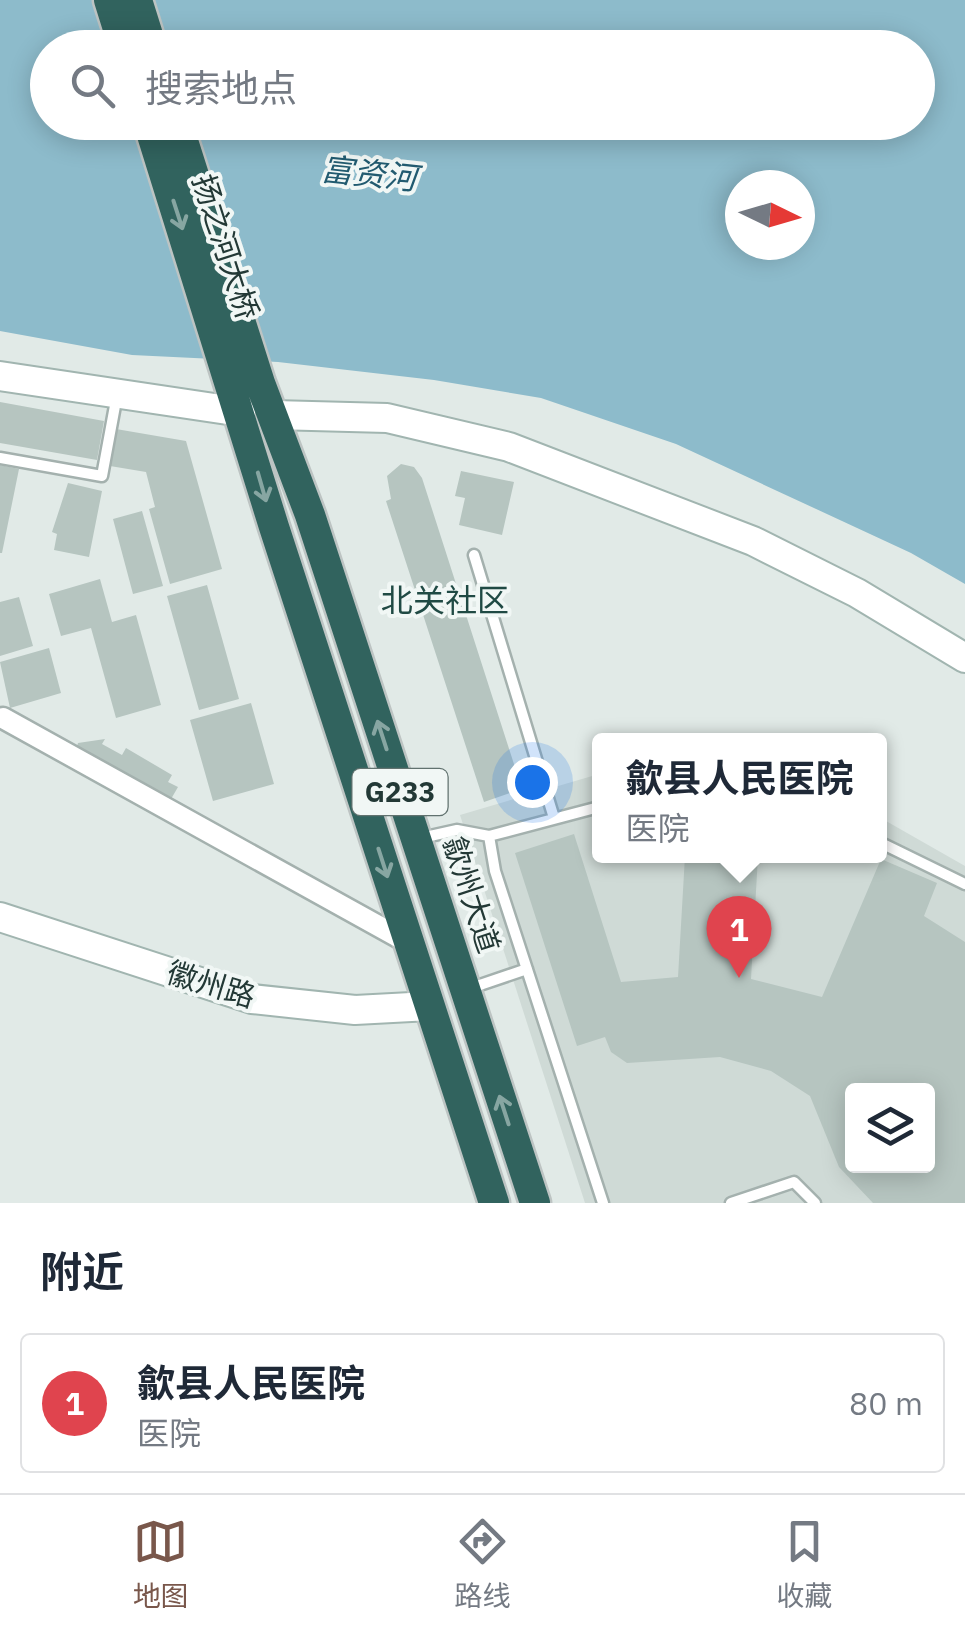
<!DOCTYPE html>
<html lang="zh">
<head>
<meta charset="utf-8">
<style>
  :root { --surface:#fff; --page:#f6f6f7; --text:#1f2937; --muted:#747a83; --line:#e0e1e3; --accent:#79574b }
  body { margin:0; font-family:"IBM Plex Sans","Noto Sans SC",sans-serif; background:var(--page); color:var(--text) }
  .controls { position:absolute; right:30px; bottom:30px; display:grid; overflow:hidden; border-radius:10px; box-shadow:0 5px 25px #0003 }
  .controls button { width:90px; height:90px; display:grid; place-items:center; padding:0; border:0; border-bottom:2px solid var(--line); background:var(--surface); color:var(--text); font:50px sans-serif }
  .compass { position:absolute; left:725px; top:170px; width:90px; height:90px; border-radius:50%; background:var(--surface); box-shadow:0 5px 25px #0003; rotate:95deg }
  .you { position:absolute; left:532px; top:782px; width:35px; height:35px; margin:-25px; border:8px solid #fff; border-radius:50%; background:#1a73e8; box-shadow:0 0 0 15px #1a73e833 }
  .badge { display:grid; place-items:center; width:65px; height:65px; border-radius:50%; background:var(--accent); color:#fff; font-size:32px; font-weight:700 }
  .pin { position:absolute; translate:-50% -82px; filter:drop-shadow(0 2px 5px #0008) }
  .pin::after { content:''; position:absolute; top:52px; width:35px; height:30px; background:inherit; clip-path:polygon(0 0,100% 0,50% 100%) }
  .popup { position:absolute; left:592px; top:733px; width:295px; height:130px; box-sizing:border-box; display:grid; place-content:center; border-radius:10px; background:var(--surface); filter:drop-shadow(0 2px 8px #0005); font-size:32px; white-space:nowrap; color:var(--muted) }
  .popup b { font-size:38px; color:var(--text) }
  .popup::after { content:''; position:absolute; left:50%; top:100%; margin-left:-20px; border:20px solid transparent; border-top-color:var(--surface) }
  .list { margin:0; padding:0; list-style:none }
  h2 { display:flex; justify-content:space-between; align-items:center; height:130px; margin:0; padding:0 40px; font-size:42px }
  h2 small { font-size:32px; font-weight:400; color:var(--muted) }
  .list li { display:grid; grid-template-columns:65px 1fr auto; gap:30px; align-items:center; box-sizing:border-box; height:140px; margin:0 20px 20px; padding:0 20px; border:2px solid var(--line); border-radius:10px }
  .list b { display:block; font-size:38px; white-space:nowrap }
  .list p { margin:0; font-size:32px; white-space:nowrap; color:var(--muted) }
  .list em { font-size:32px; font-style:normal; color:var(--muted) }
  .icon { flex:none; width:55px; height:55px; fill:none; stroke:currentColor; stroke-width:2; stroke-linecap:round; stroke-linejoin:round }
  .map { position:relative; flex:none; width:965px; height:1203px; overflow:hidden }
  .search { position:absolute; background:var(--surface); box-shadow:0 5px 25px #0003; left:30px; right:30px; top:30px; height:110px; display:flex; align-items:center; gap:25px; box-sizing:border-box; padding:0 35px; border-radius:55px; color:var(--muted); font-size:38px }
  .sheet { height:290px; background:var(--surface) }
  nav { display:flex; justify-content:space-around; align-items:center; box-sizing:border-box; height:140px; border-top:2px solid var(--line); background:var(--surface); font-size:28px; color:var(--muted) }
  nav a { display:grid; justify-items:center; gap:5px }
  nav .on { color:var(--accent) }
  .map>svg:first-child { display:block }
  .built { fill:#cfdad6; fill-rule:evenodd }
  .water { fill:#8dbbcb; fill-rule:evenodd }
  .building { fill:#b6c5c0; fill-rule:evenodd }
  .lines { fill:none; stroke-linecap:round; stroke-linejoin:round }
  .lane-casing { stroke:#a4b1ae; stroke-width:15 }
  .street-casing { stroke:#a4b1ae; stroke-width:25 }
  .secondary-casing { stroke:#a1b5b0; stroke-width:32 }
  .highway-casing { stroke:#bdc4c3; stroke-width:35 }
  .lane { stroke:#fff; stroke-width:10 }
  .street { stroke:#fff; stroke-width:20 }
  .secondary { stroke:#fff; stroke-width:28 }
  .highway { stroke:#31635e; stroke-width:30 }
  .oneway { stroke:#87a6a2 }
  .labels { text-anchor:middle; stroke-width:8; stroke-linejoin:round; paint-order:stroke }
  .shield { fill:#f1f7f5; stroke:#61726f; stroke-width:2.5 }
  .shield-label { font-size:28px; font-weight:bold; fill:#233936 }
  .street-label { font-size:30px; fill:#233936; stroke:#f1f7f5 }
  .water-label { font-size:32px; font-style:italic; fill:#225b70; stroke:#f1f7f5 }
  .neighbourhood-label { font-size:32px; fill:#204a44; stroke:#f1f7f5 }
</style>
</head>
<body>
<div class="map">
<svg width="965" height="1203" viewBox="0 0 965 1203">
  <rect width="100%" height="100%" fill="#e1eae7"/>
  <path class="built" d="M599 774V856H879V817L965 866V1203H585L460 815ZM852 1090H928V1166H852Z"/>
  <path class="water" d="M0 0H965V584L911 553 676 444 541 398 434 380 278 362 132 355 0 331ZM48 48H918V122H48ZM740 185H800V245H740Z"/>
  <path class="building" d="M0 402 104 421 97 460 0 443Z
    M116 429 186 441 222 569 170 584 149 509 155 507 146 472 110 466Z
    M401 464 414 467 422 478 522 789 484 802 386 501 391 499 387 476Z
    M0 465 19 469 2 553H0Z
    M461 471 514 482 502 535 459 525 465 498 455 496Z
    M68 483 102 491 89 557 54 550 57 534 52 532Z
    M142 511 163 586 133 594 113 519Z
    M100 579 112 622 136 615 161 705 116 718 91 628 61 636 49 594Z
    M207 585 239 699 199 710 167 596Z
    M19 597 33 646 0 656V602Z
    M49 648 61 693 10 708 0 662Z
    M251 703 274 784 213 801 190 720Z
    M105 739 102 744 122 755 126 748 172 775 168 782 178 787 167 806 75 753 78 743Z
    M574 834 621 982 678 977 685 856H758L751 979 822 997 881 859 937 883 924 916 965 942V1203H873L839 1167 810 1096 771 1071 720 1057 627 1063 611 1052 605 1037 577 1046 515 853ZM852 1090H928V1166H852Z"/>
  <g class="lines">
    <g class="lane-casing">
      <path id="lane" d="M0 458 102 476 117 395
        M474 555 554 818
        M489 836 495 871 603 1203
        M421 838 457 830 489 836 599 807
        M879 842 965 884
        M471 988 527 969
        M731 1203 794 1182 815 1203"/>
    </g>
    <g class="street-casing">
      <path id="street" d="M3 718 409 943"/>
    </g>
    <g class="secondary-casing">
      <path id="secondary" d="M0 376 241 412
        M274 415 387 418 509 447 753 541 857 593 965 658
        M0 917 252 999 355 1010 430 1006"/>
    </g>
    <g class="highway-casing">
      <path id="highway" d="M109 0 124 48
        M137 0 152 48
        M148 122 274 527 494 1203
        M177 122 260 383 310 515 535 1203"/>
    </g>
    <use href="#lane" class="lane"/>
    <use href="#street" class="street"/>
    <use href="#secondary" class="secondary"/>
    <use href="#highway" class="highway"/>
  </g>
  <defs><path id="oneway-shaft" d="M-6 0H5M1.5-3L5.5 0L1.5 3" fill="none" stroke-width="1.6" stroke-linecap="round" stroke-linejoin="round" transform="scale(2.5)"/></defs>
  <g class="oneway">
    <use href="#oneway-shaft" transform="translate(178 215) rotate(72)"/>
    <use href="#oneway-shaft" transform="translate(262 487) rotate(74)"/>
    <use href="#oneway-shaft" transform="translate(382 735) rotate(-108)"/>
    <use href="#oneway-shaft" transform="translate(383 863) rotate(72)"/>
    <use href="#oneway-shaft" transform="translate(504 1110) rotate(-108)"/>
  </g>
  <g class="labels">
    <rect class="shield" x="352.5" y="769" width="95" height="46" rx="8"/>
    <g class="shield-label">
      <text x="400" y="802">G233</text>
    </g>
    <g class="street-label">
      <text transform="translate(225 247) rotate(72)" y="10">扬之河大桥</text>
      <text transform="translate(471 895) rotate(72)" y="10">歙州大道</text>
      <text transform="translate(211 985) rotate(17)" y="10">徽州路</text>
    </g>
    <g class="water-label">
      <text transform="translate(369 174) rotate(6)" y="11">富资河</text>
    </g>
    <g class="neighbourhood-label">
      <text x="445" y="612">北关社区</text>
    </g>
  </g>
</svg>
<div class="controls">
<button><svg class="icon" aria-label="layers" viewBox="0 0 24 24"><path d="M12 4l9 5-9 5-9-5zM3 14l9 5 9-5"/></svg></button>
</div>
<svg class="compass" viewBox="-18 -18 36 36"><path d="M0-13l5 13h-10z" fill="#e53935"/><path d="M0 13l5-13h-10z" fill="#747a83"/></svg>
<div class="you"></div>
<div class="pin badge" style="left:739px;top:978px;background:#e0444e">1</div>
<div class="popup"><b>歙县人民医院</b>医院</div>
<div class="search"><svg class="icon" aria-label="search" viewBox="0 0 24 24"><circle cx="10" cy="10" r="6"/><path d="M15 15l6 6"/></svg>搜索地点</div>
</div>
<section class="sheet">
<h2>附近<small></small></h2>
<ul class="list">
<li><span class="badge" style="background:#e0444e">1</span><div><b>歙县人民医院</b><p>医院</p></div><em>80 m</em></li>
</ul>
</section>
<nav>
<a class="on"><svg class="icon" aria-label="map" viewBox="0 0 24 24"><path d="M3 6l6-2 6 2 6-2v14l-6 2-6-2-6 2zM9 4v14M15 6v14"/></svg>地图</a>
<a><svg class="icon" aria-label="directions" viewBox="0 0 24 24"><path d="M12 3l9 9-9 9-9-9zM9 14v-3h6M13 9l2 2-2 2"/></svg>路线</a>
<a><svg class="icon" aria-label="saved" viewBox="0 0 24 24"><path d="M7 4h10v16l-5-4-5 4z"/></svg>收藏</a>
</nav>
</body>
</html>
